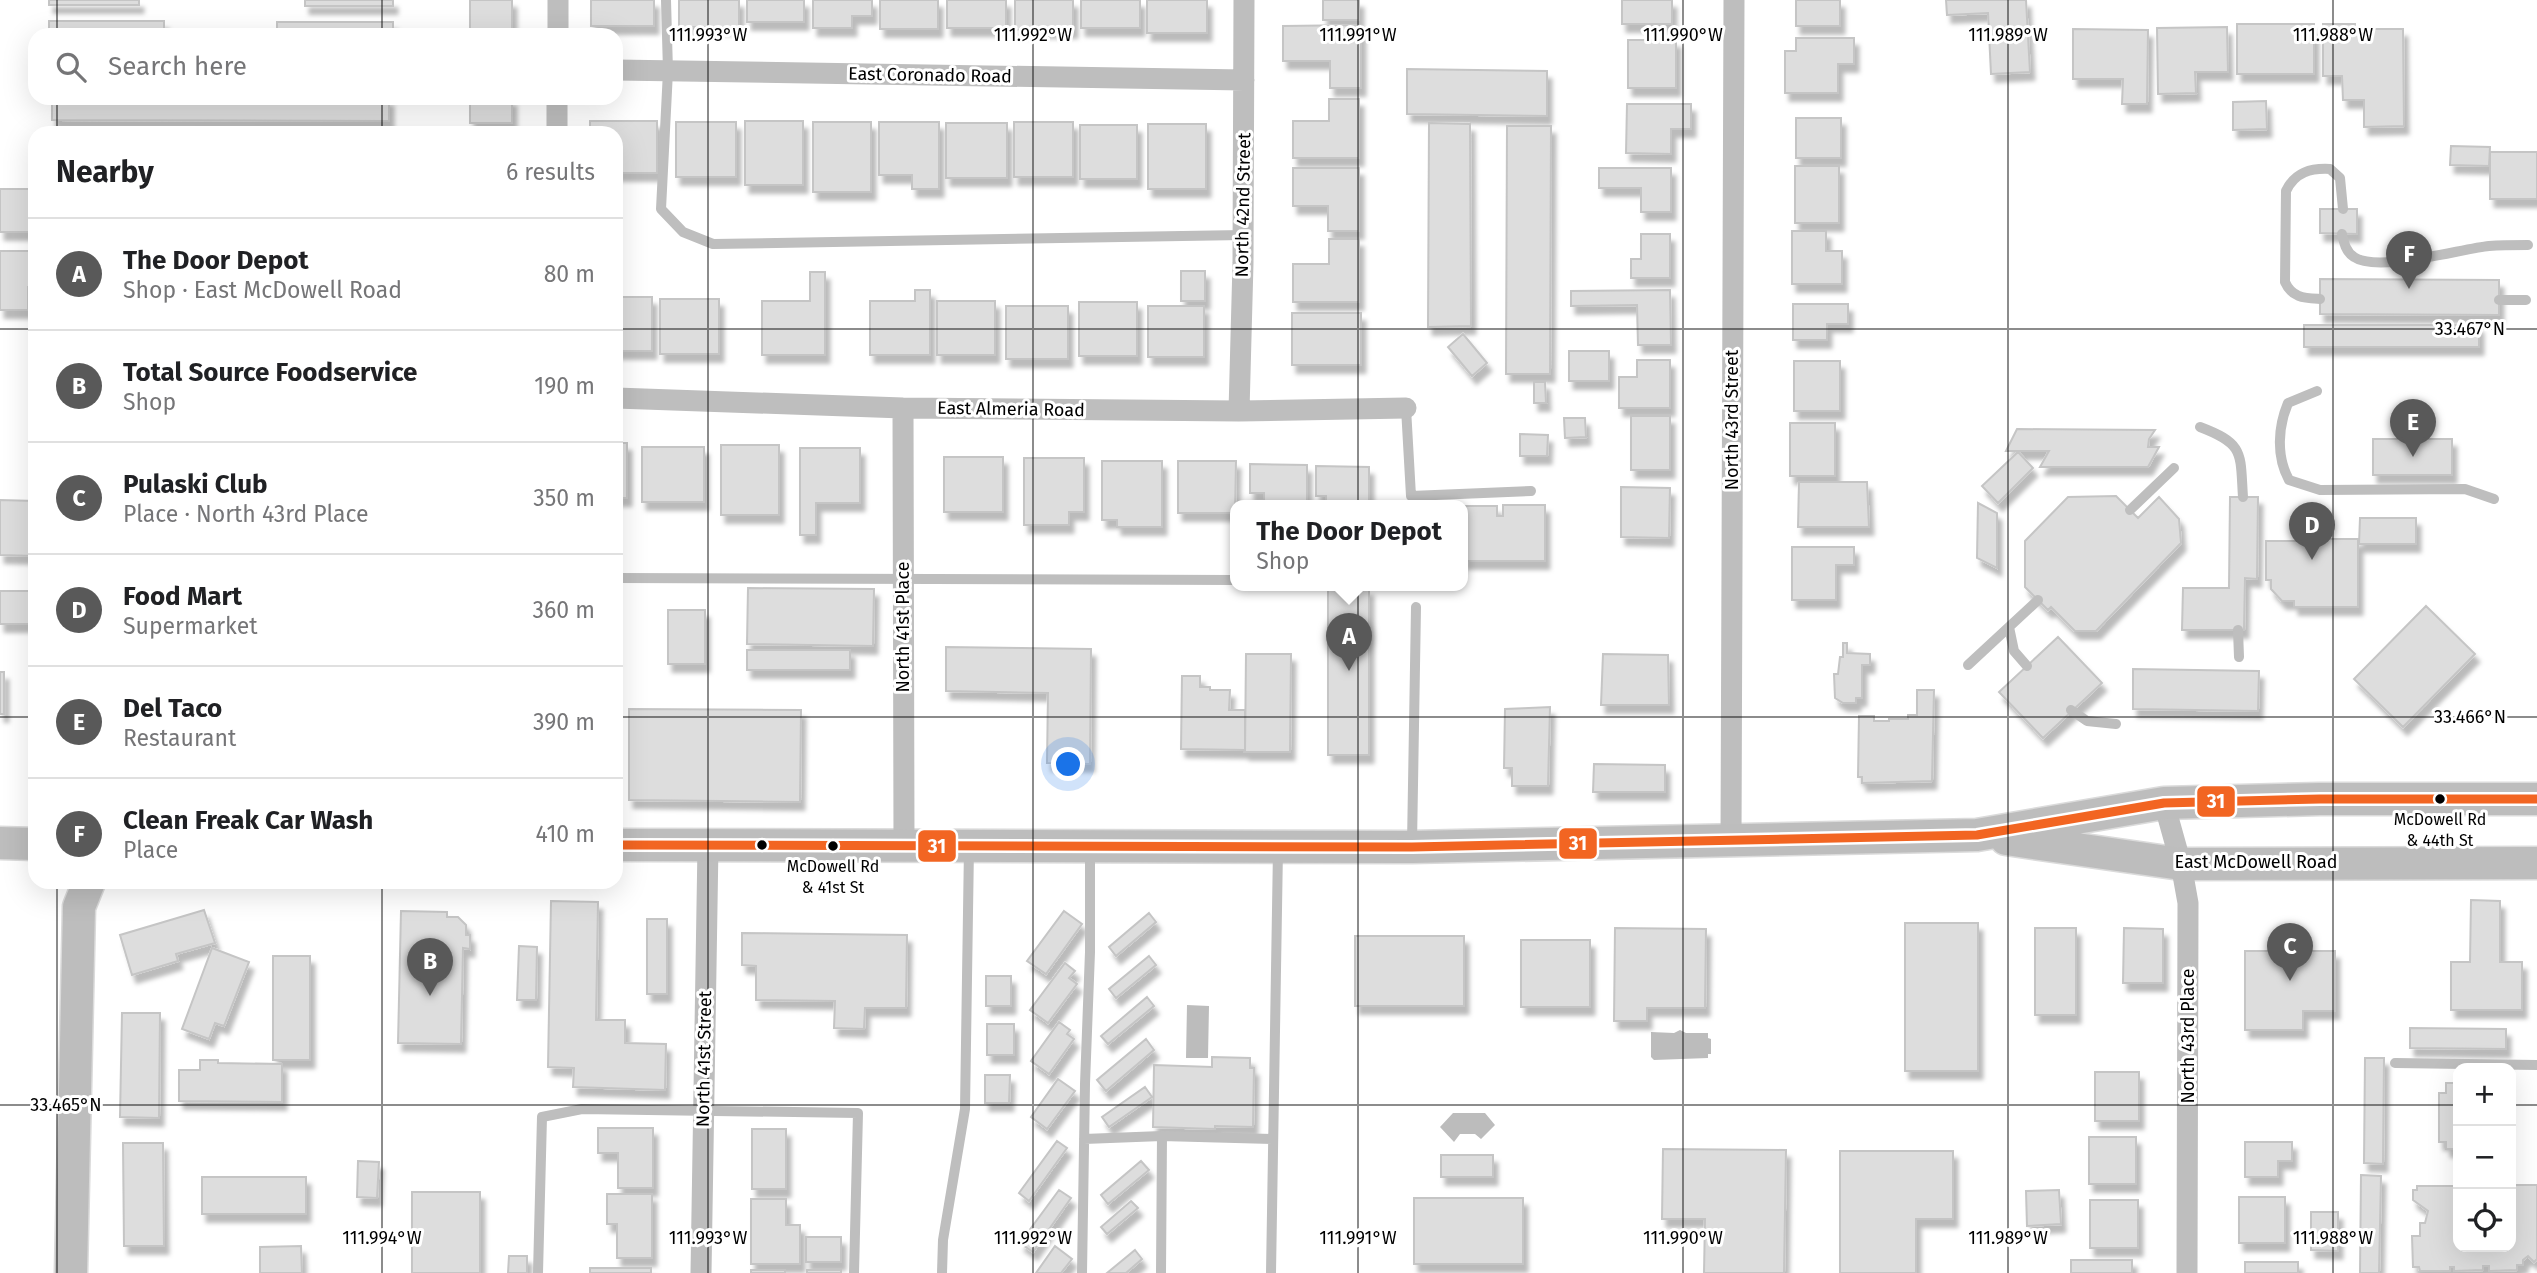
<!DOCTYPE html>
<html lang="en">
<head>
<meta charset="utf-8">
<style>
  :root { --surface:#fff; --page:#f2f2f2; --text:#202124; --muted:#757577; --line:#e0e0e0; --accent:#595959 }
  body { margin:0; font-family:"Fira Sans",sans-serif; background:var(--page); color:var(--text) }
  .controls { position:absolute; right:21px; bottom:21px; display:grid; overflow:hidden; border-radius:14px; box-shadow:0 7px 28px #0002 }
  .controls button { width:63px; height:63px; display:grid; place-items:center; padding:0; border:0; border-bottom:2px solid var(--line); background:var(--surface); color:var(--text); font:35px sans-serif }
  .you { position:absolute; left:1069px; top:765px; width:24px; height:24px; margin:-18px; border:5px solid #fff; border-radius:50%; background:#1a73e8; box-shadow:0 0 0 10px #1a73e833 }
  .badge { display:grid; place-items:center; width:46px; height:46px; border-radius:50%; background:var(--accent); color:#fff; font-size:23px; font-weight:700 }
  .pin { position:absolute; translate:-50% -58px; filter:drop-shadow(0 2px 4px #0008) }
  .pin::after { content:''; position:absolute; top:37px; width:24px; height:21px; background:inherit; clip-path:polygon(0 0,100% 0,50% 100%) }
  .popup { position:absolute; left:1230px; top:500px; width:238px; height:91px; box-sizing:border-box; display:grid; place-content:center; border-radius:14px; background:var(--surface); filter:drop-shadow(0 2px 5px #0005); font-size:23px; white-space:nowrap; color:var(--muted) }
  .popup b { font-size:26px; color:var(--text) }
  .popup::after { content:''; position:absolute; left:50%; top:100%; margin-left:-14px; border:14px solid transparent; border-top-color:var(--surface) }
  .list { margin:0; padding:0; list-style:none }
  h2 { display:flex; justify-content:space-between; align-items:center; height:91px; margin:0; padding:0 28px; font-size:30px }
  h2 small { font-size:23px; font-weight:400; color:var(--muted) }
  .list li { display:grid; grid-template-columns:46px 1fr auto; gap:21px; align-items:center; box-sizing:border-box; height:112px; padding:0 28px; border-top:2px solid var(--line) }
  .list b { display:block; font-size:26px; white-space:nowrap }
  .list p { margin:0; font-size:23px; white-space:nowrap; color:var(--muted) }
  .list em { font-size:23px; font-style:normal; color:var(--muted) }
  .icon { flex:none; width:38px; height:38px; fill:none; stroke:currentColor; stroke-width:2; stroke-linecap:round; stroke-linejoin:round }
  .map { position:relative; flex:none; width:2537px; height:1273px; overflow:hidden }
  .search { position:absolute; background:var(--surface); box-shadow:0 7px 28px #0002; left:28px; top:28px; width:595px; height:77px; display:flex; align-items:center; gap:18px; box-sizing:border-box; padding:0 24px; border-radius:21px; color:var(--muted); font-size:26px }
  .panel { position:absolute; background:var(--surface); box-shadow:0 7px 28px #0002; left:28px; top:126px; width:595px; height:763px; border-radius:21px }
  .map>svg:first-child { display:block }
  .water { fill:#bcbcbc }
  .building { fill:#ddd; stroke:#c5c5c5; stroke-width:2; filter:url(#shadow) }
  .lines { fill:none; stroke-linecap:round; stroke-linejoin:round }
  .primary-casing { stroke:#dbdbdb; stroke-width:35 }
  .service { stroke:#bebebe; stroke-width:10 }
  .minor { stroke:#bebebe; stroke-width:21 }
  .primary { stroke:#bdbdbd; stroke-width:32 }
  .bus-1-casing { stroke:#fff; stroke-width:14 }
  .bus-1 { stroke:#f26522; stroke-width:9 }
  .ticks { fill:none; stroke:#000; stroke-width:2; stroke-opacity:0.45 }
  .bus-dot { fill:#000; stroke:#fff; stroke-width:2.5 }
  .labels { text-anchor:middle; stroke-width:6; stroke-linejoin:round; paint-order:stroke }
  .bus-label { font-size:16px; fill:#000; stroke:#fff }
  .street-label { font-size:18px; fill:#000; stroke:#fff }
  .ticks-label { font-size:18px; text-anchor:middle; fill:#000; stroke:#fff; stroke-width:6; stroke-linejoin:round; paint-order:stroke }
  .line-badge { stroke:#fff; stroke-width:2.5 }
  .badge-label { font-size:19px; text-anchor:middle; font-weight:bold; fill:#fff }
</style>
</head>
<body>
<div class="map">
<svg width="2537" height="1273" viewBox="0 0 2537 1273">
  <defs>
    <filter id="shadow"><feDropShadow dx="4.5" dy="8" stdDeviation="2" flood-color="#0004"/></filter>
  </defs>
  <rect width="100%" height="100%" fill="#fff"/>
  <path class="water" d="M1187 1005 1209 1006 1208 1058H1186Z
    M1680 1030 1686 1033H1708V1038L1711 1039V1054H1708V1058L1654 1060 1651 1057V1032L1674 1033Z
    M1453 1113H1485L1495 1125 1481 1139 1475 1134H1460L1454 1142 1440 1127Z"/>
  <path class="building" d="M49 0H139V5H49Z
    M305 0H393V6H305Z
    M470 0H512V35H470Z
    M591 0H654V26H591Z
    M679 0H739V27H679Z
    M747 0H804V22H747Z
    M813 0H872V16H852V28H813Z
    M880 0H938V29H880Z
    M947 0H1006V28H947Z
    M1015 0H1073V30H1015Z
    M1081 0H1140V28H1081Z
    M1147 0H1207V33H1147Z
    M1323 0H1359V20H1323Z
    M1622 0H1672V24H1622Z
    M1796 0H1840V26H1796Z
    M1946 0H2026L2030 72 1991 74 1988 13 1947 15Z
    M49 21H164V35H49Z
    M277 22H393V35H277Z
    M2237 24H2314V74H2237Z
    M2323 24H2355V29H2403L2404 126 2364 127V100H2343L2342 76H2323Z
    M1361 25V88H1330V61H1283V26Z
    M2227 27 2228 72H2195L2196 93 2158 94 2157 28Z
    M2073 29 2148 30 2147 104H2122L2123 79H2073Z
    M1796 38H1854V64H1838V93H1785V51H1796Z
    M1628 40H1676V88H1628Z
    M1407 69 1547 71V116L1407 114Z
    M52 98H389V121L52 120Z
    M470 98H512V123H470Z
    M1329 99H1359V158H1293V121H1329Z
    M2266 101 2267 129 2233 130V102Z
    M1627 104H1691V129H1671V154L1626 153Z
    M1796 118H1841V158H1796Z
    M590 121H657V173H616V133H590Z
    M745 121H803V185H745Z
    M676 122H736V177H676Z
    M813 122H871V192H813Z
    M879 122H939V189H912V175H879Z
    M1014 122H1073V177H1014Z
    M946 123H1007V178H946Z
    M1429 123 1470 124 1471 326 1428 327Z
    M1148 124H1206V189H1148Z
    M1080 125H1137V179H1080Z
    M1507 126H1551L1550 374H1506Z
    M205 128 355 129V133H205Z
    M2451 146 2490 147 2489 166 2450 165Z
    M2490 152H2537V199H2490Z
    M1795 166H1839V223H1795Z
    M1293 168H1359V231H1328V206H1293Z
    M1599 168H1671V212H1641V188H1599Z
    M0 189H35V232H0Z
    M2320 209H2357V234L2320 233Z
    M1792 231H1826V251H1842V284H1792Z
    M1641 234H1670V278H1631V259H1641Z
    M1329 239H1359V302H1293V264H1329Z
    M0 251H35V287H28V310H0Z
    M1181 271H1205V301H1181Z
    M810 272H825V355H762V301H810Z
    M2320 279 2499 280V315L2320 314Z
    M915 290H930V355H870V301H915Z
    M1670 290 1671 345H1638L1637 305 1571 306V291Z
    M616 297H652V351H616Z
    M660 299H719V354H660Z
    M937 301H995V355H937Z
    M1079 302H1137V356H1079Z
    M1793 304H1848V324H1827V340H1793Z
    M1006 306H1068V359H1006Z
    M1148 306H1204V357H1148Z
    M1292 313H1361V365H1292Z
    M2304 325H2479V347H2304Z
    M1463 334 1487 363 1472 376 1448 347Z
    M1569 351H1609V381H1569Z
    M1637 360H1670V408H1619V377H1637Z
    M1794 361H1840V411H1794Z
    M1534 382H1545L1546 403H1534Z
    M1631 416H1670V470H1631Z
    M1564 418H1585L1586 437 1565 438Z
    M1790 423H1835V476H1790Z
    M2017 429 2155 430 2149 439 2148 447H2159L2148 467H2040L2049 451H2006Z
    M1520 434 1548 435 1547 456H1520Z
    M2373 439H2452V475H2373Z
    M616 443H627V498H616Z
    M721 445H779V515H721Z
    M642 447H704V502H642Z
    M800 448H860V503H816V535H800Z
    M2018 452 2033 468 1998 503 1982 486Z
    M944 457H1003V512H944Z
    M1024 458H1084V512H1069V525H1024Z
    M1102 461H1162V527H1117V520H1102Z
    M1178 461H1236L1235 513H1178Z
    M1250 464 1307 465V505H1264V493H1250Z
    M1316 466 1369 467V505H1326V496H1316Z
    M1799 482H1867L1869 527H1798Z
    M1621 487 1670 488 1669 538 1621 537Z
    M2116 496 2138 518 2159 497 2179 519 2181 543 2096 631H2075L2051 607 2048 610 2025 587V541L2068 497Z
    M2230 497H2258L2257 579 2245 578 2244 630H2182L2183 588H2229Z
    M0 500 35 501V556L0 555Z
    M1978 503 1997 513V568L1977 558Z
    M1503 505H1545V561H1463V506H1497V516H1503Z
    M2360 518H2416V544H2359Z
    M2314 539H2358V607H2294V601H2282L2271 589V580H2266V541H2314Z
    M1792 547H1854V565H1836V600H1792Z
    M748 588 874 589 873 646 747 644Z
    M1328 588H1369V755H1328Z
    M0 591H35V624H0Z
    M2426 606 2475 654 2403 727 2354 679Z
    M668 610H705V664H668Z
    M2058 637 2102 683 2043 738 1999 692Z
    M1843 643H1847V653L1870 654V665H1862V698H1856V703H1843L1835 698 1834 674H1838L1840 657H1843Z
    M946 647 1091 649 1090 764 1047 763 1048 693 946 691Z
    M747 650H850V670H747Z
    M1246 654H1291L1290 752H1245Z
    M1603 654 1668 655 1669 705H1601Z
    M2133 669 2259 671 2258 711 2133 709Z
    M0 672H4V714H0Z
    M1182 676H1200V687H1210V690H1230L1229 710H1245V750L1181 749Z
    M1917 690H1934L1932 781 1862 783V777H1858L1859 716H1874V721H1889V719H1908V715H1917Z
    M1550 707 1548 786H1512V768H1504L1505 709Z
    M629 709 801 710 800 802 629 800Z
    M1594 764 1665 765V792H1593Z
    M2471 900 2500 901V962H2522V1010H2451V962H2470Z
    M551 901 598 902 596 1020H625V1043L666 1044 665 1090 573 1087 574 1068 548 1067Z
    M204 910 215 943 176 954 178 961 132 975 120 935Z
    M401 911 447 912V917H458L466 925V935H470V949L463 948 461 1044 398 1043Z
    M1064 911 1082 924 1046 974 1027 961Z
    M1149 913 1156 922 1116 956 1109 947Z
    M647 919H667V994H647Z
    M1905 923H1978V1071H1905Z
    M1615 928 1706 929 1705 1008H1647V1021H1614Z
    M2035 928H2076V1015H2035Z
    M2124 928 2163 929V983H2123Z
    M742 933 907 935 906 1008H865L864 1029 834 1028 835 1001 756 1000V966L742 965Z
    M1355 936H1464V1006H1355Z
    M1521 940H1590V1007H1521Z
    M519 946 537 947 536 1000H517Z
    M212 948 249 962 224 1026 215 1023 209 1039 182 1029Z
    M2245 951H2335V1011H2303V1030H2245Z
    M273 956H310V1060H273Z
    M1149 956 1156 965 1116 998 1109 989Z
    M1065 963 1075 971 1069 978 1077 984 1048 1023 1030 1010Z
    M986 976H1011V1006H986Z
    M1147 997 1154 1006 1108 1044 1101 1036Z
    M122 1013H160L159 1118 120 1117Z
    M1059 1022 1070 1030 1067 1034 1074 1039 1049 1074 1031 1061Z
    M987 1024H1014V1055H987Z
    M2410 1028 2506 1029V1049L2410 1048Z
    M1146 1039 1154 1050 1106 1091 1097 1080Z
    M1212 1057 1250 1058V1068H1254L1253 1127 1215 1126V1129L1153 1127 1154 1065 1212 1067Z
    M2365 1058H2384L2383 1164 2364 1163Z
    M200 1060H218V1063L282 1064V1102L179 1101V1070H200Z
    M2095 1072H2139V1121H2095Z
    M985 1075H1010L1009 1103H985Z
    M1058 1079 1075 1091 1047 1129 1031 1117Z
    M2446 1083H2458V1149H2446V1142H2439V1093H2446Z
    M1145 1087 1152 1097 1109 1127 1102 1117Z
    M598 1128H653V1188H618V1153H598Z
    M752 1129H786V1189H752Z
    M2089 1137H2136V1184H2089Z
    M1057 1141 1067 1148 1029 1201 1019 1193Z
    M2245 1142H2292V1161H2278V1177H2245Z
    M123 1143H163L164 1246H124Z
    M1663 1149 1786 1150 1784 1273H1704L1705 1219H1662Z
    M1840 1151H1953V1219H1916V1273H1840Z
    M1441 1155H1493V1177H1441Z
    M358 1161 379 1162 377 1198 357 1197Z
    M1141 1161 1149 1170 1108 1204 1101 1195Z
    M2361 1175 2381 1176 2379 1273H2360Z
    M202 1177H306V1214H202Z
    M2511 1185H2537V1259L2534 1262 2528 1256 2523 1260V1265H2517V1270L2489 1271V1266H2483V1270L2454 1271V1267H2450V1271H2420L2419 1267H2413L2412 1236H2420V1223H2425L2428 1211 2413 1200V1190H2417V1186H2458V1247H2511Z
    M1059 1190 1071 1198 1033 1252 1020 1243Z
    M2059 1190 2061 1224 2027 1226 2026 1191Z
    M412 1192H480V1273H412Z
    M607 1194H652V1258H617V1224H607Z
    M2239 1197H2285V1243H2239Z
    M1414 1198H1523V1264H1414Z
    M751 1199H786V1225H800V1264H751Z
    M2090 1200H2138V1248H2090Z
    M1131 1201 1138 1208 1107 1234 1101 1227Z
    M2311 1212H2338V1251L2311 1250Z
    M806 1237H841V1262H806Z
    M301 1246 302 1273H260V1247Z
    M1055 1246 1072 1259 1061 1273H1036Z
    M1135 1250 1142 1259 1126 1273H1107Z
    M509 1256H527V1273H508Z
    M2071 1260H2132V1273H2071Z
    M2245 1262H2298V1273H2245Z
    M590 1268H651V1273H590Z
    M751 1270H785V1273H751Z
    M807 1270H841V1273H807Z"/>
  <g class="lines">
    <g class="primary-casing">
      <path id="primary" d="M2006 839 2181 864 2537 863
        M0 843 35 844
        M616 845 1412 847 1977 835 2164 803 2320 799H2537
        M71 1273 79 907 89 882"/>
    </g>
    <path class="service" d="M666 0 668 71 661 209 683 232 713 244 1243 235
      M2342 234C2344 243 2346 252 2354 257 2377 273 2460 249 2489 246 2502 245 2515 245 2528 245
      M2320 299C2305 298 2292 298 2285 282L2286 191C2295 172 2311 168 2330 169L2340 178 2343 209
      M2499 300H2526
      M2317 391 2288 403C2278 427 2276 456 2289 480L2320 490 2465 489 2494 499
      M1406 408 1411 496 1531 491
      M2200 427C2245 444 2240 453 2243 497
      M2130 510 2174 468
      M616 578 1235 580
      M2009 627 2014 651 2027 666
      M2238 630 2239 657
      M1968 665 2038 600
      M2071 710 2087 721 2116 724
      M1412 844 1416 607
      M2395 1063 2537 1065
      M1084 1139 1162 1136 1273 1139
      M538 1273 542 1117 582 1109 858 1113 854 1273
      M942 1273 943 1240 965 1109 969 847
      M1082 1273 1085 1084 1090 952V849
      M1161 1273 1162 1136
      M1271 1273 1278 849"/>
    <path class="minor" d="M558 35V0
      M616 70 1244 80
      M557 133V98
      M616 398 903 408 1239 411 1406 408
      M903 408 904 845
      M1239 411 1243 263 1244 0
      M2164 803 2181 864 2188 903 2187 1273
      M1731 841 1734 0
      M701 1273 708 845"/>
    <use href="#primary" class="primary"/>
    <g class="bus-1-casing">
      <path id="bus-1" d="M616 845 1412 847 1977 835 2164 803 2320 799H2537"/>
    </g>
    <use href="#bus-1" class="bus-1"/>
  </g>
  <path class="ticks" d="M57 0V35M382 0V35M708 0V1273M1033 0V1273M1358 0V1273M1683 0V1273M2008 0V1273M2333 0V1273M57 98V133M382 98V133M0 329H35M616 329H2537M0 717H35M616 717H2537M57 882V1273M382 882V1273M0 1105H2458M2511 1105H2537"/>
  <g class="bus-dot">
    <circle cx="2440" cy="799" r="6"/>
    <circle cx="762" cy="845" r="6"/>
    <circle cx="833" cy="846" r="6"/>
  </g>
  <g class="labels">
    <g class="bus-label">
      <text x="2440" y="825">McDowell Rd<tspan x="2440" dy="21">&amp; 44th St</tspan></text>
      <text x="833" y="872">McDowell Rd<tspan x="833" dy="21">&amp; 41st St</tspan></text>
    </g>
    <g class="street-label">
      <text transform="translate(930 75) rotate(1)" y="6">East Coronado Road</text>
      <text transform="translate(1243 205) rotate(-89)" y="6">North 42nd Street</text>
      <text transform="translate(1011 409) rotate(1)" y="6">East Almeria Road</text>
      <text transform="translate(1732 420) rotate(-90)" y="6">North 43rd Street</text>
      <text transform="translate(903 627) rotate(-90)" y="6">North 41st Place</text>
      <text x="2256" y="868">East McDowell Road</text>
      <text transform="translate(2188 1036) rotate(-90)" y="6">North 43rd Place</text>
      <text transform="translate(704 1059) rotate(-89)" y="6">North 41st Street</text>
    </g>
  </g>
  <g class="ticks-label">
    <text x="708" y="41">111.993°W</text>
    <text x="1033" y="41">111.992°W</text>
    <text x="1358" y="41">111.991°W</text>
    <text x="1683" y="41">111.990°W</text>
    <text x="2008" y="41">111.989°W</text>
    <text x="2333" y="41">111.988°W</text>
    <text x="2470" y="335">33.467°N</text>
    <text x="2470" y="723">33.466°N</text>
    <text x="66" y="1111">33.465°N</text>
    <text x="382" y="1244">111.994°W</text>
    <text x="708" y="1244">111.993°W</text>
    <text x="1033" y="1244">111.992°W</text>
    <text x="1358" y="1244">111.991°W</text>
    <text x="1683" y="1244">111.990°W</text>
    <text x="2008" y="1244">111.989°W</text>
    <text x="2333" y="1244">111.988°W</text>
  </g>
  <g class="line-badge">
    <rect x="2196" y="785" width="40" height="33" rx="7" fill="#f26522"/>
    <rect x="1558" y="827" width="40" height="33" rx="7" fill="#f26522"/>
    <rect x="917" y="829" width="40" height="34" rx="7" fill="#f26522"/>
  </g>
  <g class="badge-label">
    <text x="2216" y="808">31</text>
    <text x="1578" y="850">31</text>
    <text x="937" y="853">31</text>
  </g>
</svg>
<div class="controls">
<button>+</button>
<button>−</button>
<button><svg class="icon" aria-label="locate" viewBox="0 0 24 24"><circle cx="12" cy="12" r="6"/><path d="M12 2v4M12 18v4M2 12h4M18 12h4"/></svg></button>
</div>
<div class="you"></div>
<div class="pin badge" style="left:1349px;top:671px">A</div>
<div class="popup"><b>The Door Depot</b>Shop</div>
<div class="pin badge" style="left:430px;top:996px">B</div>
<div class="pin badge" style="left:2290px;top:981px">C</div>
<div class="pin badge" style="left:2312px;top:560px">D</div>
<div class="pin badge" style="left:2413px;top:457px">E</div>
<div class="pin badge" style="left:2409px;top:289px">F</div>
<div class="search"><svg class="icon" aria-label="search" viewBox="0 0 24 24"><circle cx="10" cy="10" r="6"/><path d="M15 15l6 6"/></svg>Search here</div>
<section class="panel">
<h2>Nearby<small>6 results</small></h2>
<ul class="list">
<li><span class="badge">A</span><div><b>The Door Depot</b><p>Shop · East McDowell Road</p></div><em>80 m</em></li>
<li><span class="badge">B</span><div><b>Total Source Foodservice</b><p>Shop</p></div><em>190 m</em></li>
<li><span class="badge">C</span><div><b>Pulaski Club</b><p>Place · North 43rd Place</p></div><em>350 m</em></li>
<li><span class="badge">D</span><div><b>Food Mart</b><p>Supermarket</p></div><em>360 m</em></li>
<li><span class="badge">E</span><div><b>Del Taco</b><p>Restaurant</p></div><em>390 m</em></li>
<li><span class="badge">F</span><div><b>Clean Freak Car Wash</b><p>Place</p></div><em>410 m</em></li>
</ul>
</section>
</div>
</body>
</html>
